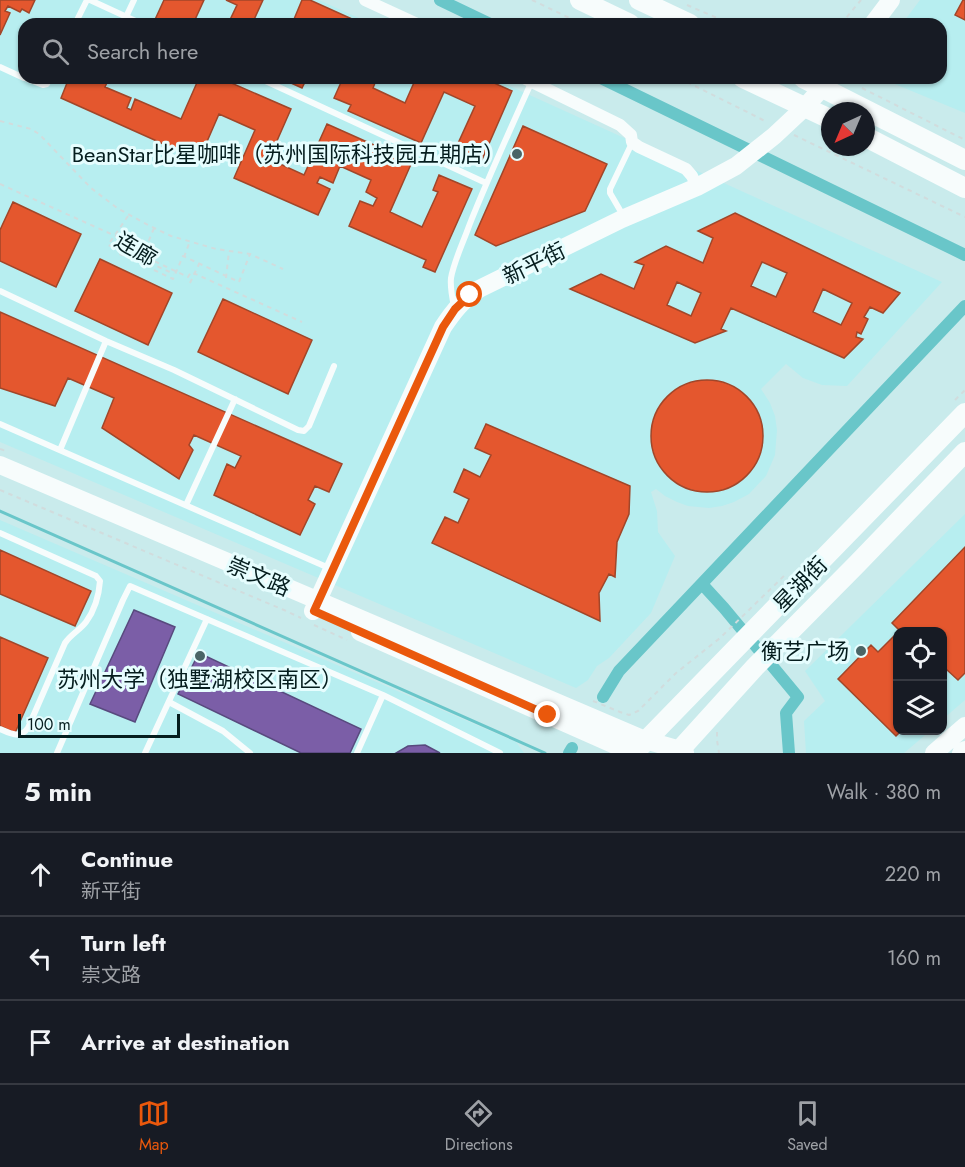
<!DOCTYPE html>
<html lang="en">
<head>
<meta charset="utf-8">
<style>
  :root { --surface:#171b24; --page:#20242c; --text:#f1f3f6; --muted:#9ea1a6; --line:#363941; --accent:#ea580c }
  body { margin:0; font-family:Jost,"Noto Sans SC",sans-serif; background:var(--page); color:var(--text) }
  .controls { position:absolute; right:18px; bottom:18px; display:grid; overflow:hidden; border-radius:12px; box-shadow:0 2px 4px #0004 }
  .controls button { width:54px; height:54px; display:grid; place-items:center; padding:0; border:0; border-bottom:2px solid var(--line); background:var(--surface); color:var(--text); font:30px sans-serif }
  .compass { position:absolute; left:821px; top:102px; width:54px; height:54px; border-radius:50%; background:var(--surface); box-shadow:0 2px 4px #0004; rotate:224deg }
  .scale { position:absolute; left:18px; bottom:15px; width:162px; box-sizing:border-box; padding-left:6px; border:3px solid #051d1e; border-top:0; font-size:16px; line-height:21px; white-space:nowrap; color:#051d1e; -webkit-text-stroke:4px #e6fdfe; paint-order:stroke }
  .stop { position:absolute; width:18px; height:18px; margin:-14px; border:4px solid #ea580c; border-radius:50%; background:#fff }
  .stop.end { background:#ea580c; border-color:#fff; box-shadow:0 2px 6px #0008 }
  .list { margin:0; padding:0; list-style:none }
  h2 { display:flex; justify-content:space-between; align-items:center; height:78px; margin:0; padding:0 24px; font-size:26px }
  h2 small { font-size:20px; font-weight:400; color:var(--muted) }
  .list li { display:grid; grid-template-columns:39px 1fr auto; gap:18px; align-items:center; box-sizing:border-box; height:84px; padding:0 24px; border-top:2px solid var(--line) }
  .list b { display:block; font-size:22px; white-space:nowrap }
  .list p { margin:0; font-size:20px; white-space:nowrap; color:var(--muted) }
  .list em { font-size:20px; font-style:normal; color:var(--muted) }
  .icon { flex:none; width:33px; height:33px; fill:none; stroke:currentColor; stroke-width:2; stroke-linecap:round; stroke-linejoin:round }
  .map { position:relative; flex:none; width:965px; height:753px; overflow:hidden }
  .search { position:absolute; background:var(--surface); box-shadow:0 2px 4px #0004; left:18px; right:18px; top:18px; height:66px; display:flex; align-items:center; gap:15px; box-sizing:border-box; padding:0 21px; border-radius:18px; color:var(--muted); font-size:22px }
  .sheet { height:330px; background:var(--surface) }
  nav { display:flex; justify-content:space-around; align-items:center; box-sizing:border-box; height:84px; border-top:2px solid var(--line); background:var(--surface); font-size:16px; color:var(--muted) }
  nav a { display:grid; justify-items:center; gap:3px }
  nav .on { color:var(--accent) }
  .map>svg:first-child { display:block }
  .built { fill:#b7eef0 }
  .shops { fill:#e4572e; stroke:#a14629; stroke-width:1.5; fill-rule:evenodd }
  .offices { fill:#7b5ea7; stroke:#584a7e; stroke-width:1.5 }
  .lines { fill:none; stroke-linecap:round; stroke-linejoin:round }
  .stream { stroke:#69c6c9; stroke-width:3 }
  .canal { stroke:#69c6c9; stroke-width:12 }
  .path { stroke:#d1dcdd; stroke-width:2; stroke-dasharray:4.5 4.5; stroke-linecap:butt }
  .lane { stroke:#f7fcfc; stroke-width:6 }
  .street { stroke:#f7fcfc; stroke-width:12 }
  .secondary { stroke:#f7fcfc; stroke-width:18 }
  .primary { stroke:#f7fcfc; stroke-width:20 }
  .route { stroke:#ea580c; stroke-width:8 }
  .poi-dot { fill:#4a6566; stroke:#e6fdfe; stroke-width:2 }
  .labels { text-anchor:middle; stroke-width:6; stroke-linejoin:round; paint-order:stroke }
  .poi-label { font-size:22px; fill:#051d1e; stroke:#e6fdfe; text-anchor:end }
  .street-label { font-size:22px; fill:#051d1e; stroke:#e6fdfe }
</style>
</head>
<body>
<div class="map">
<svg width="965" height="753" viewBox="0 0 965 753">
  <rect width="100%" height="100%" fill="#c9ebec"/>
  <path class="built" d="M0 0H319L372 24H24V78H492L942 282 847 386 822 385 803 378 786 364 761 389 770 403 775 416 777 430 775 455 766 476 749 494 734 502 722 506 709 508 688 506 677 502 665 496 656 489 651 492 657 511 658 532 675 556 651 613 609 658 597 666 588 680 576 688 0 442Z
    M920 0H965V113L880 78H941V24H902Z
    M965 514V700L943 719 942 632H898V730L930 731 904 753H806L804 721 825 701 805 671Z
    M0 520 516 742 524 753H0Z"/>
  <path class="shops" d="M0 0H35L29 13 22 9 20 12 8 6 5 11 10 13 0 35Z
    M164 0H204L193 24H153Z
    M226 0H263L252 24H228L237 5Z
    M302 0H310L363 24H292Z
    M963 0H965V20L955 15Z
    M69 78H109L105 87 131 98 127 108 131 110 135 99 181 119 199 78H220L291 109 269 159 304 175 327 124 412 162 390 212 422 227 438 192 433 190 439 175 472 189 435 272 423 267 426 260 349 226 360 201 373 206 377 198 366 192 371 180 340 166 333 183 320 177 317 183 330 189 318 215 234 178 255 130 219 114 199 160 61 98Z
    M280 78H307L302 88Z
    M343 78H377L373 88 405 103 416 78H483L512 91 481 162 455 150 475 106 444 92 421 143 348 111 351 105 334 98Z
    M523 126 607 164 585 211 496 246 475 235Z
    M13 202 81 234 56 287 0 261V230Z
    M735 213 900 293 883 313 870 307 864 317 868 319 861 334 857 332 856 337 863 339 844 358 731 308 721 329 726 331 695 343 570 289 601 274 634 289 644 265 635 262 666 246 703 263 713 238 698 231ZM762 262 787 273 776 297 751 286ZM677 282 701 293 691 316 667 305ZM823 289 852 303 841 325 813 312Z
    M100 259 172 293 148 345 75 311Z
    M223 299 312 340 288 394 198 352Z
    M0 312 342 464 329 492 315 486 308 500 315 504 300 535 214 495 227 464 235 468 241 456 194 435 189 445 193 450 179 479 102 428 114 398 68 378 55 406 0 388Z
    M651 436a56 56 0 1 1 112 0a56 56 0 1 1-112 0Z
    M486 424 630 486 629 514 617 542 615 577 609 574 599 593 600 621 432 543 445 517 458 523 469 499 454 492 464 469 480 477 491 455 475 448Z
    M965 547V673L958 680 946 669 942 673V632H898L899 630 892 623Z
    M0 550 91 591 75 626 0 594Z
    M898 632V730H902L896 736 838 679 871 645 878 652Z
    M0 637 48 658 15 733 0 726Z"/>
  <path class="offices" d="M134 610 175 627 135 722 90 704Z
    M199 653 361 729 350 753H301L178 694Z
    M425 745 440 753H396L408 746Z"/>
  <g class="lines">
    <path class="stream" d="M0 511 545 753"/>
    <path class="canal" d="M440 0 490 24
      M601 78 965 255
      M702 584 724 608 798 697 786 713 789 753
      M603 697 619 671 965 306
      M569 753 572 748"/>
    <path class="path" d="M532 0 582 24
      M687 5 731 24
      M841 24 861 0
      M679 78 767 122
      M862 88 965 140
      M0 121 31 129 39 134 91 188 117 208 148 225 171 236 216 249 250 254 283 269
      M794 135 965 217
      M0 184 140 247 137 253 188 277 191 272 302 322
      M128 216 108 245 119 249 117 253 140 262 154 228
      M184 257 190 241
      M141 259 174 274
      M154 270 173 279 183 256 239 282 250 254
      M226 278 229 251
      M190 283 199 264
      M955 400 965 390
      M0 449 6 451
      M0 490 284 610 301 618
      M314 625 347 640
      M593 701 620 712 629 715 638 711 676 673 720 638 786 574
      M717 732V740L719 753"/>
    <path class="lane" d="M90 0 142 24
      M126 17 134 0
      M75 24 87 0
      M0 67 24 78
      M25 78 43 85 47 84 50 78
      M259 78 486 183
      M624 217 610 193V189L632 143
      M0 291 106 341 174 370 298 430 304 431 309 426 334 366
      M454 306C452 297 450 288 451 278 454 261 463 243 469 226 488 178 510 130 531 83
      M0 424 329 568
      M60 450 106 341
      M186 505 235 399
      M0 533 96 576 100 581C99 595 94 611 86 622 80 630 71 634 65 643L28 728C20 739 11 734 0 729
      M169 702 223 731 250 753
      M57 753 123 600 130 586 383 695 500 753
      M145 753 207 619
      M357 753 383 695"/>
    <path class="street" d="M365 0 417 24
      M524 78 620 125 631 135 632 142 639 147 686 169 692 176 697 187"/>
    <path class="secondary" d="M873 24 891 0
      M0 465 645 740 680 750 685 753
      M313 611 443 327C453 312 463 299 479 289L622 219 697 187 736 166 774 136 805 107 831 78
      M360 632 633 753
      M934 753 965 726
      M961 753 965 750"/>
    <path class="primary" d="M580 0 630 24
      M639 0 690 24
      M743 78 830 119
      M803 78 965 160
      M866 137 965 188
      M634 753 965 413
      M677 753 755 667 857 564 965 452"/>
  </g>
  <g class="lines">
    <path class="route" d="M470 295 455 309 443 327 314 611 548 715"/>
  </g>
  <g class="poi-dot">
    <circle cx="517" cy="154" r="6"/>
    <circle cx="861" cy="651" r="6"/>
    <circle cx="200" cy="656" r="6"/>
  </g>
  <g class="labels">
    <g class="poi-label">
      <text x="505" y="162">BeanStar比星咖啡（苏州国际科技园五期店）</text>
      <text x="849" y="659">衡艺广场</text>
      <text x="200" y="687" text-anchor="middle">苏州大学（独墅湖校区南区）</text>
    </g>
    <g class="street-label">
      <text transform="translate(136 249) rotate(31)" y="8">连廊</text>
      <text transform="translate(534 263) rotate(-26)" y="8">新平街</text>
      <text transform="translate(259 576) rotate(23)" y="8">崇文路</text>
      <text transform="translate(800 584) rotate(-46)" y="8">星湖街</text>
    </g>
  </g>
</svg>
<div class="controls">
<button><svg class="icon" aria-label="locate" viewBox="0 0 24 24"><circle cx="12" cy="12" r="6"/><path d="M12 2v4M12 18v4M2 12h4M18 12h4"/></svg></button>
<button><svg class="icon" aria-label="layers" viewBox="0 0 24 24"><path d="M12 4l9 5-9 5-9-5zM3 14l9 5 9-5"/></svg></button>
</div>
<svg class="compass" viewBox="-18 -18 36 36"><path d="M0-13l5 13h-10z" fill="#e53935"/><path d="M0 13l5-13h-10z" fill="#9ea1a6"/></svg>
<div class="scale">100 m</div>
<div class="stop" style="left:470px;top:295px"></div>
<div class="stop end" style="left:548px;top:715px"></div>
<div class="search"><svg class="icon" aria-label="search" viewBox="0 0 24 24"><circle cx="10" cy="10" r="6"/><path d="M15 15l6 6"/></svg>Search here</div>
</div>
<section class="sheet">
<h2>5 min<small>Walk · 380 m</small></h2>
<ul class="list">
<li><svg class="icon" aria-label="ahead" viewBox="0 0 24 24"><path d="M12 20V5M6 11l6-6 6 6"/></svg><div><b>Continue</b><p>新平街</p></div><em>220 m</em></li>
<li><svg class="icon" aria-label="left" viewBox="0 0 24 24"><path d="M17 20v-9H6M10 6l-5 5 5 5"/></svg><div><b>Turn left</b><p>崇文路</p></div><em>160 m</em></li>
<li><svg class="icon" aria-label="arrive" viewBox="0 0 24 24"><path d="M6 21V4h12l-3 4 3 4H6"/></svg><div><b>Arrive at destination</b></div></li>
</ul>
</section>
<nav>
<a class="on"><svg class="icon" aria-label="map" viewBox="0 0 24 24"><path d="M3 6l6-2 6 2 6-2v14l-6 2-6-2-6 2zM9 4v14M15 6v14"/></svg>Map</a>
<a><svg class="icon" aria-label="directions" viewBox="0 0 24 24"><path d="M12 3l9 9-9 9-9-9zM9 14v-3h6M13 9l2 2-2 2"/></svg>Directions</a>
<a><svg class="icon" aria-label="saved" viewBox="0 0 24 24"><path d="M7 4h10v16l-5-4-5 4z"/></svg>Saved</a>
</nav>
</body>
</html>
